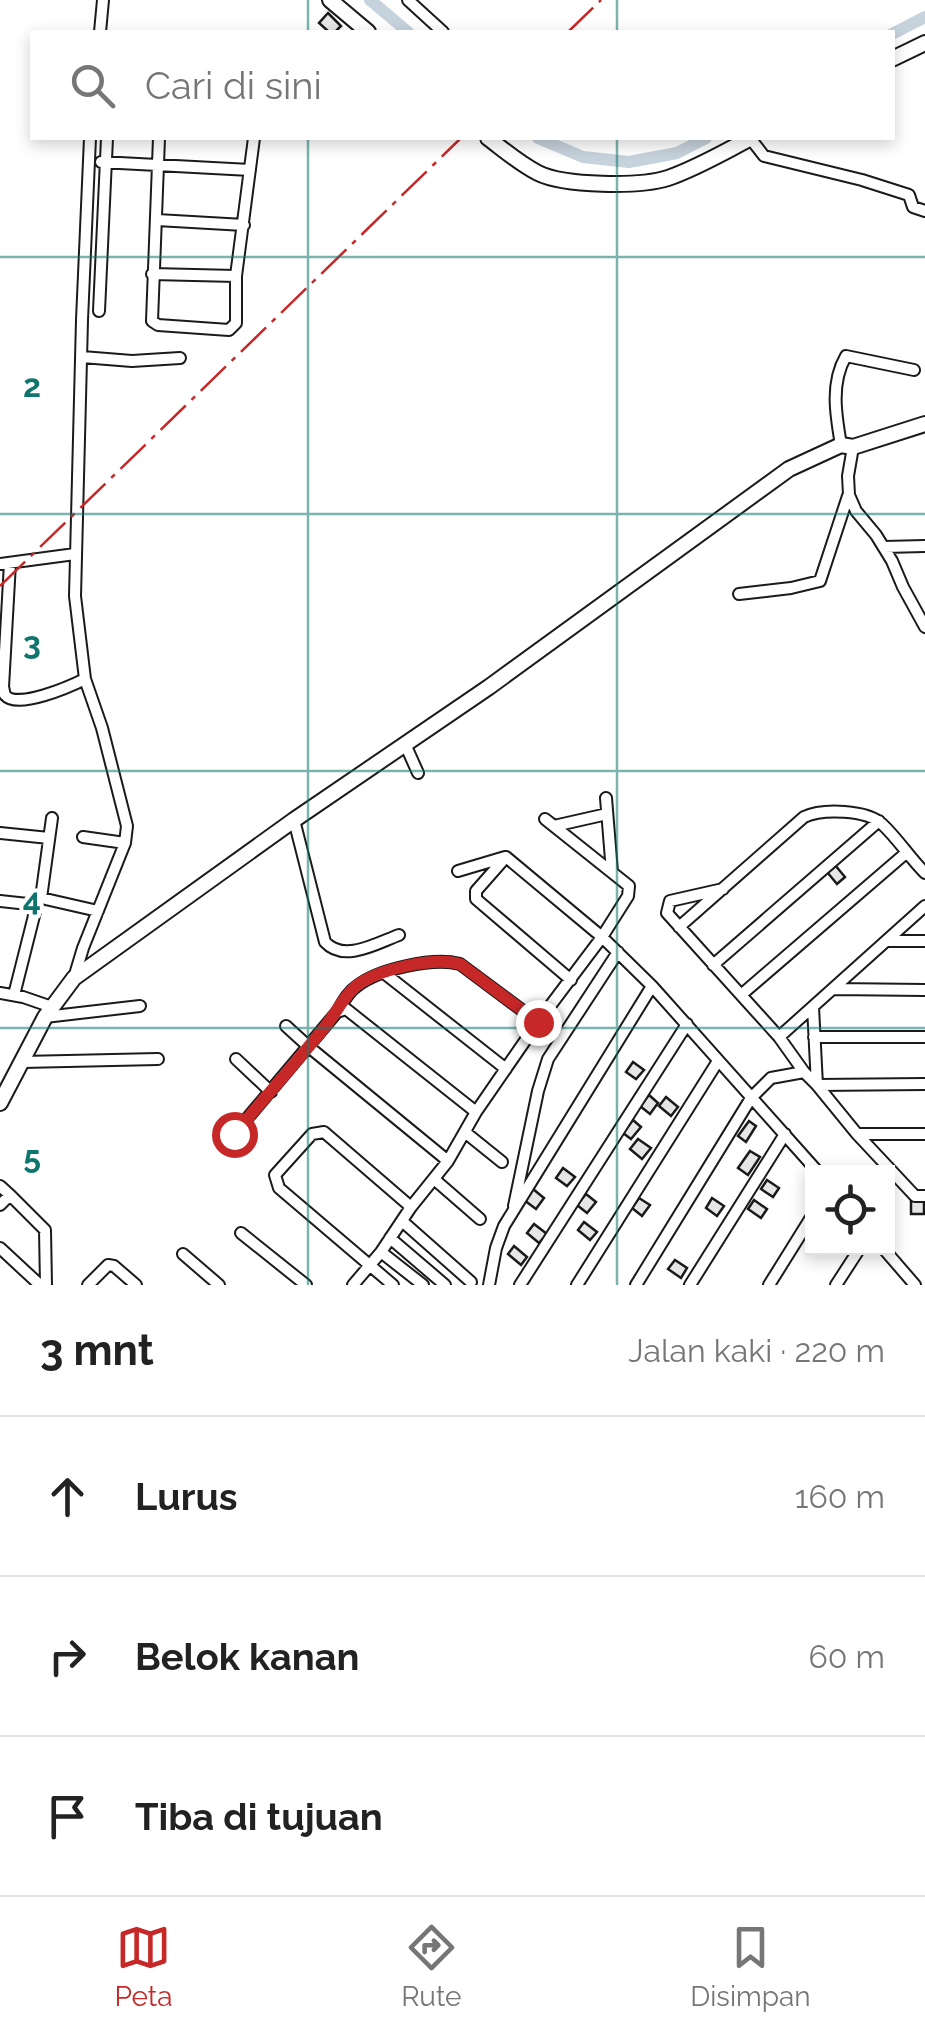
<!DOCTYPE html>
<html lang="id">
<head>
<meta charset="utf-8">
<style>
  :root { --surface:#fff; --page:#f2f2f2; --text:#222; --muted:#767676; --line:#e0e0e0; --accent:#c62828 }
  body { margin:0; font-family:Raleway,sans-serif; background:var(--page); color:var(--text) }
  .controls { position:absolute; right:30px; bottom:30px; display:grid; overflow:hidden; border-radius:0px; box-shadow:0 5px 15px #0003 }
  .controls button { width:90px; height:90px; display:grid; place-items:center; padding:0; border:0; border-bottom:2px solid var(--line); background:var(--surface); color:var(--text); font:50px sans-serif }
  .stop { position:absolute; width:30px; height:30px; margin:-22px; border:8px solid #c62828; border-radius:50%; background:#fff }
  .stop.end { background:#c62828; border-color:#fff; box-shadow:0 2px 10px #0008 }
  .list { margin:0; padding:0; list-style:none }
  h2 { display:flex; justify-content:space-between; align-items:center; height:130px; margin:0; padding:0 40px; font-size:42px }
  h2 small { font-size:32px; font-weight:400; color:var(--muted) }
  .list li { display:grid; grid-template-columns:65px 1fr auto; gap:30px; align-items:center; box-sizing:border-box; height:160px; padding:0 40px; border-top:2px solid var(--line) }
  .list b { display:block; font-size:38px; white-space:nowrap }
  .list em { font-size:32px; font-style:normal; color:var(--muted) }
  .icon { flex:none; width:55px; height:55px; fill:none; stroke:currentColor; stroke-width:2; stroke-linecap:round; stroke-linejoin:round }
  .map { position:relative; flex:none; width:925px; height:1285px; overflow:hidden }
  .search { position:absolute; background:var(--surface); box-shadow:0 5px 15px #0003; left:30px; right:30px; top:30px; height:110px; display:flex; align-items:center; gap:25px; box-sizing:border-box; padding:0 35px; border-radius:0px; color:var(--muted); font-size:38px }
  .sheet { height:610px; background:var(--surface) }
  nav { display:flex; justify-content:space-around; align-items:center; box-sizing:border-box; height:140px; border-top:2px solid var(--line); background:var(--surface); font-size:28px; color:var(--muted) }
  nav a { display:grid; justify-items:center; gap:5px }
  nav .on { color:var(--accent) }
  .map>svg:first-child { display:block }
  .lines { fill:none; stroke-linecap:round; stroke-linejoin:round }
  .canal { stroke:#c6d2dc; stroke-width:12 }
  .building { fill:#e6e6e6; stroke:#1a1a1a; stroke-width:2.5 }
  .minor-casing { stroke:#1a1a1a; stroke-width:14 }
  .tertiary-casing { stroke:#1a1a1a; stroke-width:18 }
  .minor { stroke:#fff; stroke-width:10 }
  .tertiary { stroke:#fff; stroke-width:14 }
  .power { stroke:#c62828; stroke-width:2.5; stroke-dasharray:35 8 5 8; stroke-linecap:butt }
  .route { stroke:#c62828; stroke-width:12 }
  .grid { fill:none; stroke:#0f766e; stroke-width:2.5; stroke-opacity:0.55 }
  .grid-label { font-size:32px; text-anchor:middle; font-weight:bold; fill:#0f766e; stroke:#fff; stroke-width:8; stroke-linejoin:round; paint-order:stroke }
</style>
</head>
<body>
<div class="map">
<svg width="925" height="1285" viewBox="0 0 925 1285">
  <rect width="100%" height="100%" fill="#fff"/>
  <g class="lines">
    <path class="canal" d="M370 0 408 32
      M892 34 925 17
      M538 138 583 157 629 162 677 153 706 138"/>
  </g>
  <path class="building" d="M328 13 341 26 335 32H329L319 23Z
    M835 865 845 877 837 884 827 872Z
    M633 1062 644 1070 636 1079 626 1072Z
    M649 1095 658 1103 650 1114 640 1106Z
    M666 1097 678 1107 671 1116 659 1106Z
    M633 1120 641 1127 631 1139 623 1133Z
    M749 1121 756 1126 746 1142 738 1136Z
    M638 1139 651 1148 642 1159 630 1149Z
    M750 1151 760 1157 748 1175 738 1168Z
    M563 1168 575 1177 567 1186 556 1178Z
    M767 1180 779 1188 773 1197 761 1189Z
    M533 1189 544 1198 536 1209 524 1200Z
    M586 1194 596 1202 587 1213 577 1205Z
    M639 1198 650 1205 642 1216 632 1208Z
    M712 1198 724 1206 717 1216 706 1208Z
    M911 1199H924V1214H911Z
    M754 1200 767 1209 761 1218 748 1209Z
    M584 1222 597 1232 590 1240 578 1230Z
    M534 1224 547 1234 539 1243 527 1233Z
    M514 1246 527 1257 521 1265 508 1254Z
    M675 1260 687 1268 681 1278 668 1269Z"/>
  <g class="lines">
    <g class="minor-casing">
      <path id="minor" d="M408 0 443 32
        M100 32 103 0
        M159 138 152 321 158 325 229 330 236 323V276L254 138
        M750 138 764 156 862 180 909 195 913 207 925 211
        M101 162 250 170
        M157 220 244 225
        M152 274 236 276
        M99 311 107 138
        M82 357 132 361 180 358
        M841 445C836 416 830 383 846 356L914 370
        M853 447 848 476 849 495 856 511 876 535 892 561 903 587 925 627
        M884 547 925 546
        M10 563 3 687C4 690 4 693 5 695 17 710 71 686 85 679
        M0 564 75 554
        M739 594 791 588 820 581 848 496
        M405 744 418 773
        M606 798 612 872
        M52 818 41 898 98 911
        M294 820 325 942C344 963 377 943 399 935
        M554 826 607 814
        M0 833 49 838
        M83 837 125 843
        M506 857 602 937 628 896 629 886 545 819
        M506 857 476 891V899L571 980
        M458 871 505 857
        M723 889 670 901 667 913 779 1037 804 1072 817 1085 857 1134 915 1196H925
        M0 901 37 905
        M679 927 804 817C823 808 867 810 882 824 898 839 910 858 925 873
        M887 941H925
        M713 965 879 821
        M384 973 506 1069
        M74 978 83 948 125 843 127 826 102 728 85 679 75 596 82 320 90 138
        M834 989 925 990
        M0 993 23 997 52 1007
        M14 995 38 900 41 898
        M741 995 906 853
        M813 1007 817 1085 925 1084
        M337 1012C343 1002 348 992 357 986 379 969 433 957 460 964L538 1022
        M45 1017 140 1006
        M286 1026 309 1047 448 1161
        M779 1037 925 906
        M814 1037H925
        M236 1059 271 1092
        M22 1062 158 1059
        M466 1133 502 1162
        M234 1134 337 1012 346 1009 476 1112
        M857 1134H925
        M434 1179 480 1219
        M0 1186 10 1195 0 1205
        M10 1195 45 1230 46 1285
        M514 1206 538 1091 548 1059 618 952
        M402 1221 471 1282
        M241 1233 306 1285
        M390 1238 445 1285
        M0 1248 40 1285
        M883 1248 915 1285
        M381 1252 423 1285
        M183 1254 219 1285
        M88 1285 108 1265 114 1266 136 1285
        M353 1285 381 1252 411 1207 448 1161 476 1112 538 1022 602 937 652 986 818 1172
        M393 1285 279 1188 275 1175 312 1134 324 1132 411 1207
        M489 1285 496 1248 504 1226 652 986
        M520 1285 687 1024
        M577 1285 718 1061
        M636 1285 751 1098 771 1078 804 1072
        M690 1285 785 1134
        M769 1285 812 1216
        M836 1285 860 1248"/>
    </g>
    <g class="tertiary-casing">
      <path id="tertiary" d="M330 0 368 32
        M892 59 925 43
        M488 138C504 150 520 164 538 173 564 186 640 187 668 178 697 168 724 152 751 138
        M0 1103 45 1017 74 978 294 820 489 687 789 469 841 445 853 447 925 424"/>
    </g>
    <use href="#minor" class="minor"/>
    <use href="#tertiary" class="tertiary"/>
    <path class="power" d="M568 32 601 0
      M0 586 461 138"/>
  </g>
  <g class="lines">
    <path class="route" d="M234 1134C264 1099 295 1064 324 1028 335 1015 343 997 356 986 378 969 433 957 460 964L538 1022"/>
  </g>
  <path class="grid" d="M308 0V32M617 0V32M308 138V1285M617 138V1285M0 257H925M0 514H925M0 771H925M0 1028H925"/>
  <g class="grid-label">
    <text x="32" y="397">2</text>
    <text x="32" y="654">3</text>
    <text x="32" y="911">4</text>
    <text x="32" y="1168">5</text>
  </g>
</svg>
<div class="controls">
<button><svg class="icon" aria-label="locate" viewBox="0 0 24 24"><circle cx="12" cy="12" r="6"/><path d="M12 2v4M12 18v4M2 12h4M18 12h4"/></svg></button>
</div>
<div class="stop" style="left:234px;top:1134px"></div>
<div class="stop end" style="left:538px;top:1022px"></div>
<div class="search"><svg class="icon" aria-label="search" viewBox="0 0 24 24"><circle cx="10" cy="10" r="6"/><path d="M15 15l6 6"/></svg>Cari di sini</div>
</div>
<section class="sheet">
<h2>3 mnt<small>Jalan kaki · 220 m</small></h2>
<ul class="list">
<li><svg class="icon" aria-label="ahead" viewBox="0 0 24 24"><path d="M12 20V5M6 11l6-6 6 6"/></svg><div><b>Lurus</b></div><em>160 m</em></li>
<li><svg class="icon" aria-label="right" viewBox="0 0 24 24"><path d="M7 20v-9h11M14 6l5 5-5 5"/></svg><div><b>Belok kanan</b></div><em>60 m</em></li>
<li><svg class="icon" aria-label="arrive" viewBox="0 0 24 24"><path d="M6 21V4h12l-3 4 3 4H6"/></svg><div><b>Tiba di tujuan</b></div></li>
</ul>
</section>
<nav>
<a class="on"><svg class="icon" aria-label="map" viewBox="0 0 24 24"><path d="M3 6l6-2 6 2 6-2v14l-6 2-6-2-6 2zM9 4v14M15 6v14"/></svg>Peta</a>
<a><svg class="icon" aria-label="directions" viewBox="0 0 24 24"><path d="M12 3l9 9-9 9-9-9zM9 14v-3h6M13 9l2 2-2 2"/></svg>Rute</a>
<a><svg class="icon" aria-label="saved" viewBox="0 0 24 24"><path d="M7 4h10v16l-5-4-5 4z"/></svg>Disimpan</a>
</nav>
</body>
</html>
